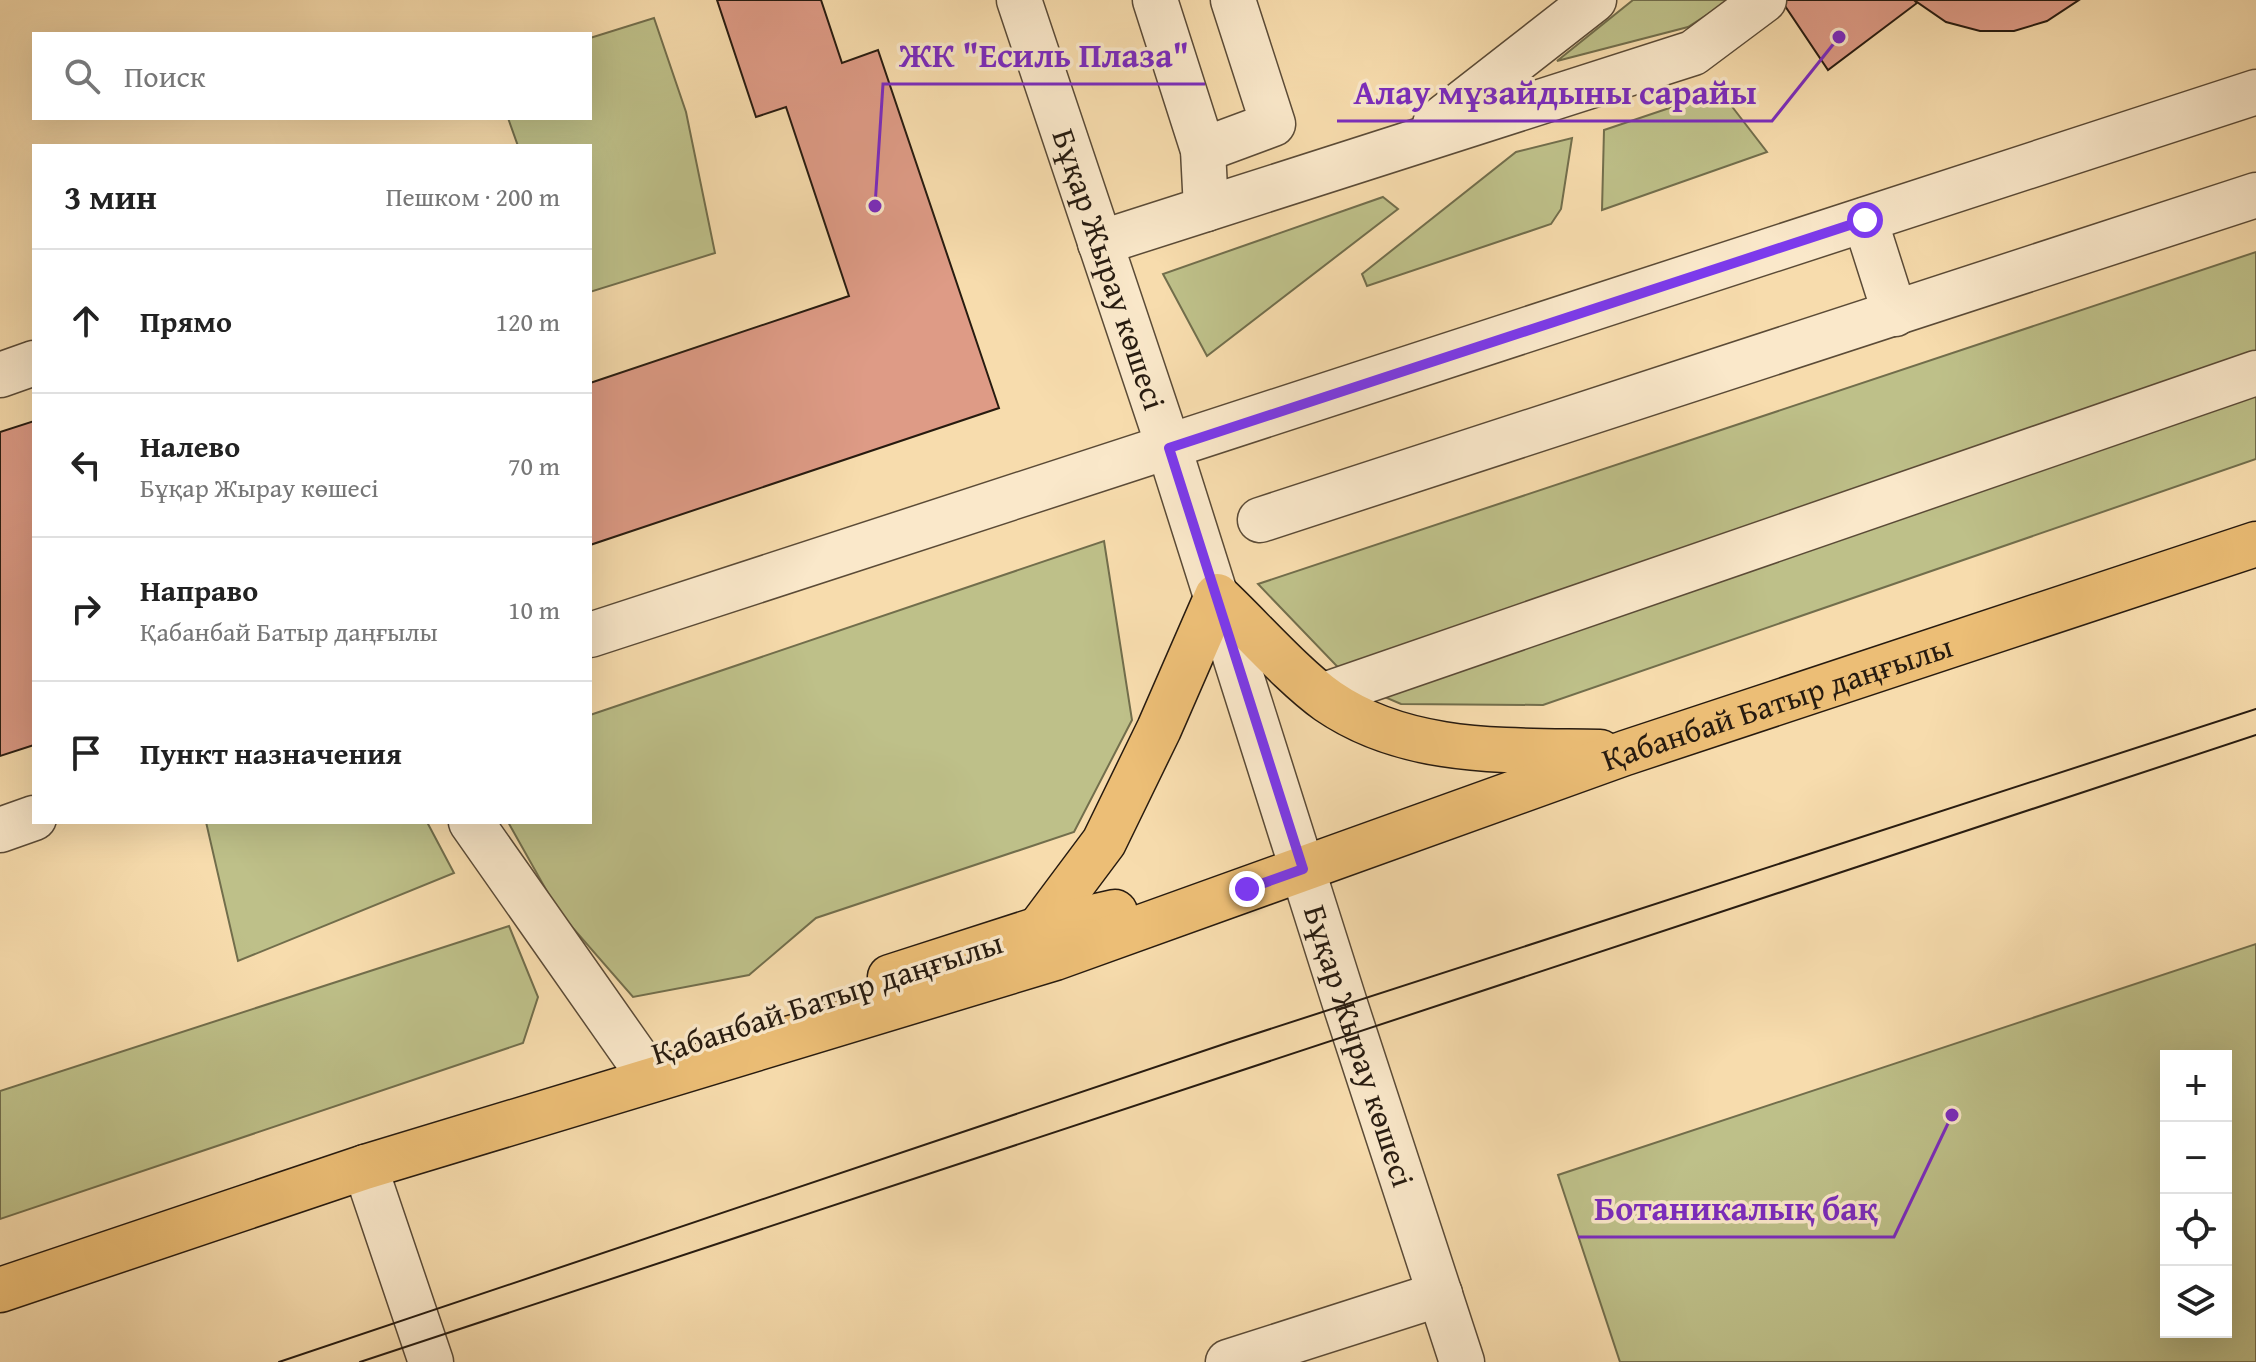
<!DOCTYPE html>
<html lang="ru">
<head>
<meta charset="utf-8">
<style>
  :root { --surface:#fff; --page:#f6f6f6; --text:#222; --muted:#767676; --line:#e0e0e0 }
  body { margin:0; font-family:"Gentium Book Plus",serif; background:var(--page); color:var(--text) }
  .controls { position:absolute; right:24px; bottom:24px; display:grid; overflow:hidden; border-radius:0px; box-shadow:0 8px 32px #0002 }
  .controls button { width:72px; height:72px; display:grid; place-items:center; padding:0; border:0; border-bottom:2px solid var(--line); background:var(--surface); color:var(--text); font:40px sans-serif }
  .stop { position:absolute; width:24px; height:24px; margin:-18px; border:6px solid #7c3aed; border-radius:50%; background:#fff }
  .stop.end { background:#7c3aed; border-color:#fff; box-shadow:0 2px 8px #0008 }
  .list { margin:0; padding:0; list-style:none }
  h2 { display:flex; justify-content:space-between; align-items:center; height:104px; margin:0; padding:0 32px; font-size:34px }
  h2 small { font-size:26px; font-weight:400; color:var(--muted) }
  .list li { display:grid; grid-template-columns:52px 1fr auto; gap:24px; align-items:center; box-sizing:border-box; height:144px; padding:0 32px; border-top:2px solid var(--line) }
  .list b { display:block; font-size:30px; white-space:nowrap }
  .list p { margin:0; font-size:26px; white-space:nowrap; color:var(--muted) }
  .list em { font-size:26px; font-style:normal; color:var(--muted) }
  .icon { flex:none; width:44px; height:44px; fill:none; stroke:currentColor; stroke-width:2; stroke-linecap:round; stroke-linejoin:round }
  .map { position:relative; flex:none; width:2256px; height:1362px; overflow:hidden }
  .search { position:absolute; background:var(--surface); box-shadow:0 8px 32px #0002; left:32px; top:32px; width:560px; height:88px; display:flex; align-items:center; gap:20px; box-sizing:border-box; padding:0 28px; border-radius:0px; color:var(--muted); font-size:30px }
  .panel { position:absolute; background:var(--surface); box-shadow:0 8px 32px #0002; left:32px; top:144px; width:560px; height:680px; border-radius:0px }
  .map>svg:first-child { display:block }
  .green { fill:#bec089; stroke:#726e4c; stroke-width:2; fill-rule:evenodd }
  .building { fill:#de9b86; stroke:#271b10; stroke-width:2 }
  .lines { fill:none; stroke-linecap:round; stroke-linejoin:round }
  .minor-casing { stroke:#5b4b37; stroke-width:47 }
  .major-casing { stroke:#271b10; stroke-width:47 }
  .minor { stroke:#fae8ca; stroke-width:44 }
  .major { stroke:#ecbe76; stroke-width:44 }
  .tram { stroke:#271b10; stroke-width:2 }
  .route { stroke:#7c3aed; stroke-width:10 }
  .labels { text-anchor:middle; stroke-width:7; stroke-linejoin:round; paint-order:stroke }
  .street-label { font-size:32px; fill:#271b10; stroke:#fae8ca }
  .leader { fill:none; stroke:#7b2cbf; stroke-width:3 }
  .callout-dot { fill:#7b2cbf; stroke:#fae8ca; stroke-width:3 }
  .callout-label { font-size:34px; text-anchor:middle; font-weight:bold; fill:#7b2cbf; stroke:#fae8ca; stroke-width:7; stroke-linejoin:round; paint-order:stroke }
</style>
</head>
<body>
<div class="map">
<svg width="2256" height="1362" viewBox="0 0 2256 1362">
  <rect width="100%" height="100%" fill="#f7dcad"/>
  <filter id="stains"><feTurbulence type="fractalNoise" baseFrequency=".0025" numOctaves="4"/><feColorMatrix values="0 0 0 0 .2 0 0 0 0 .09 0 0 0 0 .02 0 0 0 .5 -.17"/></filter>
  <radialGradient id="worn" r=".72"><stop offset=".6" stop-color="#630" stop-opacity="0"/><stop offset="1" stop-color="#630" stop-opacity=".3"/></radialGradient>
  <path class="green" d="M1633 0H1730L1688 27 1557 61Z
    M654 18 686 112 715 253 590 292V146H518L508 118H590V38Z
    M1720 91 1767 152 1602 210 1604 130Z
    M1572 138 1561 209 1551 224 1367 286 1362 274 1516 152Z
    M1383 197 1398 209 1207 356 1163 274Z
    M2256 252V459L1543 705 1401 704 1354 684 1258 584Z
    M1104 541 1132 720 1074 832 816 918 749 975 633 997 558 911 508 822H590V715Z
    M206 822H427L454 873 238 961Z
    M509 926 538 997 523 1043 0 1219V1091Z
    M2256 944V1362H1620L1558 1175ZM2166 1056H2226V1332H2166Z"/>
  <path class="building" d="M717 0H821L842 63 878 50 999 408 590 545V383L849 296 786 107 756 117Z
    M1781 0H1914L1917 3 1828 70Z
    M1914 0H2079L2047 21 2014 31H1980L1946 22Z
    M34 421V745L0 756V432Z"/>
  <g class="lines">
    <g class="minor-casing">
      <g id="minor">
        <path id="s1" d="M1019 0 1169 448 1346 1007 1462 1362"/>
        <path d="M1435 124 1594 0"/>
        <path d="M1203 150 1273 124 1233 0"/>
        <path d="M1206 209 1693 53 1764 0"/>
        <path d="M1865 220 1895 314"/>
        <path d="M1100 243 1206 209 1203 150 1155 0"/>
        <path d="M0 375 34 363"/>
        <path d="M1260 520 2256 195"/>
        <path d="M590 635 2256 92"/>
        <path d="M1333 692 2256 373"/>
        <path d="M471 822 638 1060"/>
        <path d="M0 830 34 818"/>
        <path d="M365 1167 431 1362"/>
        <path d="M1228 1362 1440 1294"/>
      </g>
    </g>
    <g class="major-casing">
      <g id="major">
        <path d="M1039 929 1104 842 1159 729 1217 596C1250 627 1293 676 1328 701 1408 756 1508 750 1600 752"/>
        <path d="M890 977 1039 929 1115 912"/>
        <path id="s2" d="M0 1290 365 1167 1055 958 1625 753 2256 544"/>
      </g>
    </g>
    <use href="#minor" class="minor"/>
    <use href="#major" class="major"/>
    <path class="tram" d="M279 1362 1230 1042 2256 709
      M360 1362 2256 735"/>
  </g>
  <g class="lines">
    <path class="route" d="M1247 889 1303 869 1169 448 1865 220"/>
  </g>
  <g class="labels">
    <g class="street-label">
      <text dy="11" stroke="none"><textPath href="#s1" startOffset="284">Бұқар Жырау көшесі</textPath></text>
      <text dy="11" stroke="none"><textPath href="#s2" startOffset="1872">Қабанбай Батыр даңғылы</textPath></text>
      <text transform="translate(827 998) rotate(-18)" y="11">Қабанбай Батыр даңғылы</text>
      <text dy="11" stroke="none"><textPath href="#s1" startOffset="1100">Бұқар Жырау көшесі</textPath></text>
    </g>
  </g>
  <path class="leader" d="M875 206L883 84H1205M1839 37L1772 121H1337M1952 1115L1894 1237H1578"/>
  <g class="callout-dot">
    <circle cx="875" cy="206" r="8"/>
    <circle cx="1839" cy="37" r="8"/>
    <circle cx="1952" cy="1115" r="8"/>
  </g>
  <g class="callout-label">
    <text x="1044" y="67">ЖК "Есиль Плаза"</text>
    <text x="1555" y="104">Алау мұзайдыны сарайы</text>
    <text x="1736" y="1220">Ботаникалық бақ</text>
  </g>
  <rect width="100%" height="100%" filter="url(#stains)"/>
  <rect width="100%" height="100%" fill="url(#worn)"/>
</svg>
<div class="controls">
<button>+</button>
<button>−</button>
<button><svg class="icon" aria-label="locate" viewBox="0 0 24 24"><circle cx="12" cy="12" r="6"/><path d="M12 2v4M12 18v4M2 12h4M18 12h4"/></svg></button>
<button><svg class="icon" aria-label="layers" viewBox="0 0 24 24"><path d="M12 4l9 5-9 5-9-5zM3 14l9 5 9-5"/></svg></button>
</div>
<div class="stop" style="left:1865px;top:220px"></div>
<div class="stop end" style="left:1247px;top:889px"></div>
<div class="search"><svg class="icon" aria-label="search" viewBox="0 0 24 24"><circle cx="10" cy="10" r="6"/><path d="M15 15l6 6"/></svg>Поиск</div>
<section class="panel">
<h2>3 мин<small>Пешком · 200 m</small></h2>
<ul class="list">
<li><svg class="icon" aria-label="ahead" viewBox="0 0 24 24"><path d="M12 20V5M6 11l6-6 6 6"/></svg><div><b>Прямо</b></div><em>120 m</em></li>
<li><svg class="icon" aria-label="left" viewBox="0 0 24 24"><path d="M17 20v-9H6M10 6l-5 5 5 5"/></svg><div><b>Налево</b><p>Бұқар Жырау көшесі</p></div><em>70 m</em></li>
<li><svg class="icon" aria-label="right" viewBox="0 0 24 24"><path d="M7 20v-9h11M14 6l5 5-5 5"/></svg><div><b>Направо</b><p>Қабанбай Батыр даңғылы</p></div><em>10 m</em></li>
<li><svg class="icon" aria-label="arrive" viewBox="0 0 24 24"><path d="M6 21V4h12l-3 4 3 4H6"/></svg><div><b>Пункт назначения</b></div></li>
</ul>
</section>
</div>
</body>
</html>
